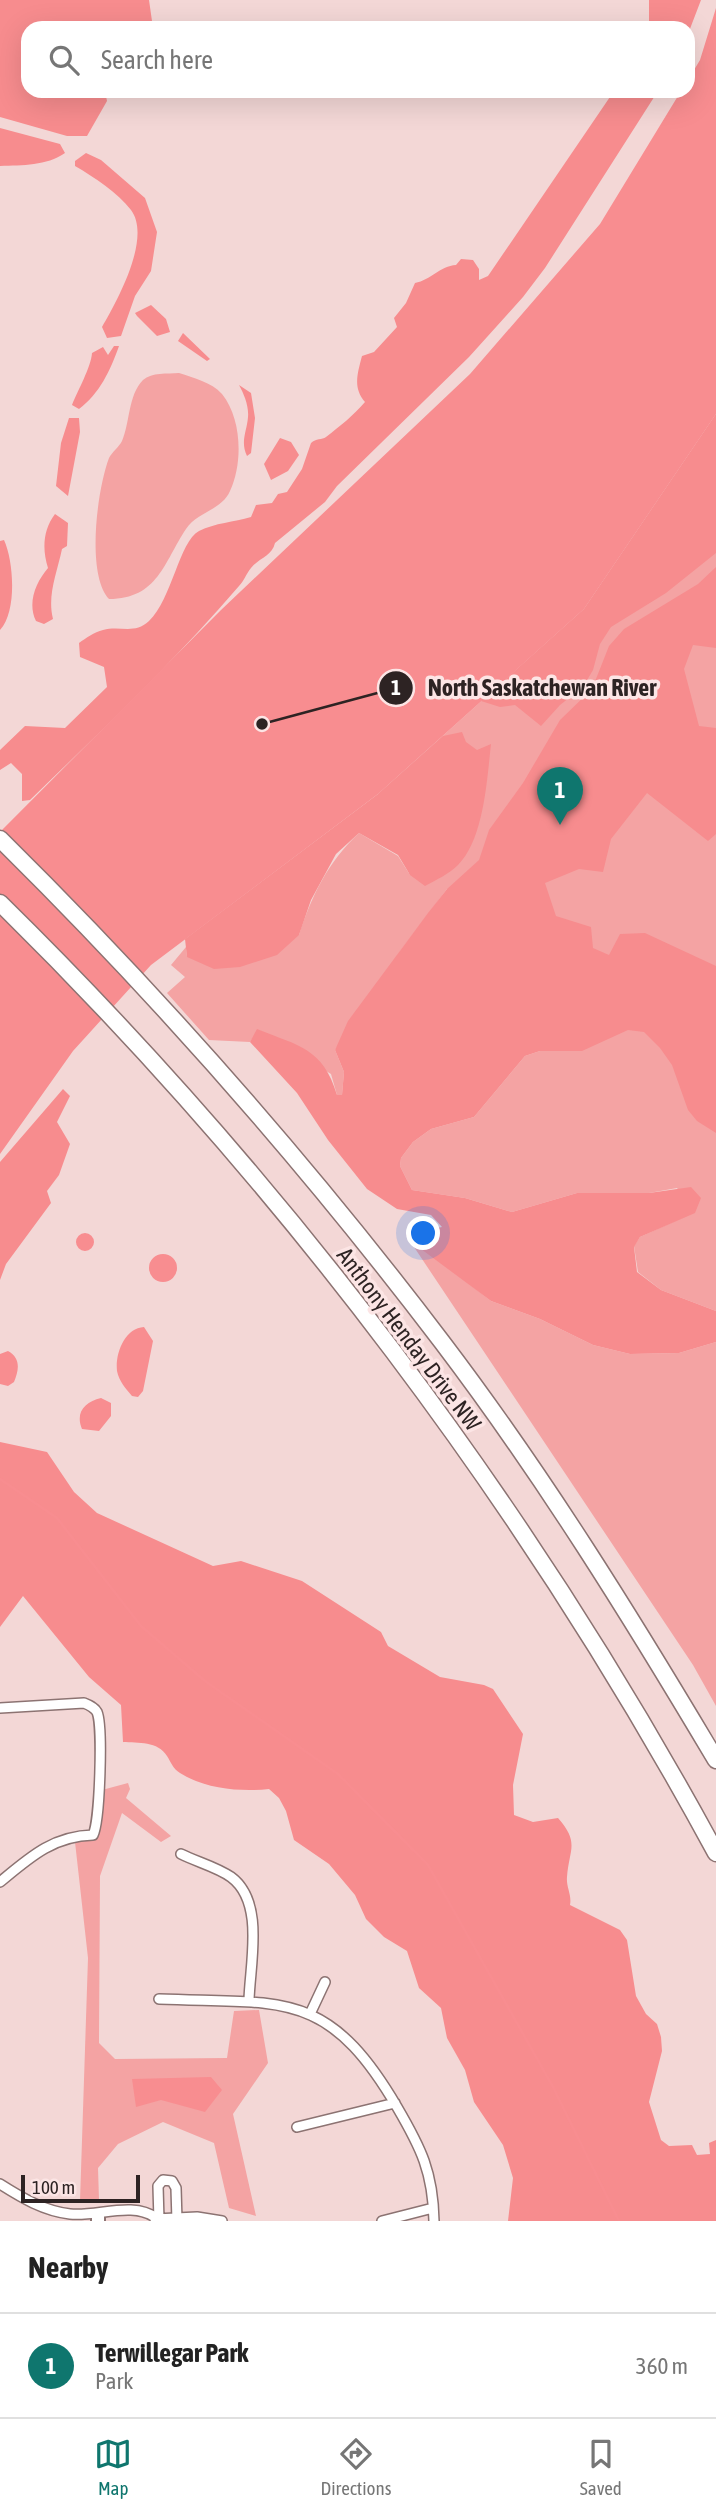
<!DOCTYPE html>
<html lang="en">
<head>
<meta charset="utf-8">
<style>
  :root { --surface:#fff; --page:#f6f6f6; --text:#222; --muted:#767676; --line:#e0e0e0; --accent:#0f766e }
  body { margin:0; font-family:"Asap Condensed",sans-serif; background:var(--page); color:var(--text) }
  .scale { position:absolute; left:21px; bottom:18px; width:119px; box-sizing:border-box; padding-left:7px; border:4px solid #2d2323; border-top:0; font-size:19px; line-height:24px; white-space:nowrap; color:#2d2323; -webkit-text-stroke:5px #fce5e5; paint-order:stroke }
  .you { position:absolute; left:424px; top:1234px; width:24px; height:24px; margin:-18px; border:5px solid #fff; border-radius:50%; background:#1a73e8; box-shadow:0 0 0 10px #1a73e833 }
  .badge { display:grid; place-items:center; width:46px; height:46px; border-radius:50%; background:var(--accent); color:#fff; font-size:23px; font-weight:700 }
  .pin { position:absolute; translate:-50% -58px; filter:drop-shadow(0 2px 4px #0008) }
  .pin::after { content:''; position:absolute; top:37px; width:24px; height:21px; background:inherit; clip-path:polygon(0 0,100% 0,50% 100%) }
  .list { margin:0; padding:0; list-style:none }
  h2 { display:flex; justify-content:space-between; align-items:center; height:91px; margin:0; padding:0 28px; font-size:30px }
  h2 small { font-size:23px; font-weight:400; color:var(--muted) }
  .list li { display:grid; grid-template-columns:46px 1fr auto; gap:21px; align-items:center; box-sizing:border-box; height:105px; padding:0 28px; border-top:2px solid var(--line) }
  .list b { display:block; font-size:26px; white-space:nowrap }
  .list p { margin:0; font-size:23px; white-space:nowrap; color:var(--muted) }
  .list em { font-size:23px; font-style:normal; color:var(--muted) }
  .icon { flex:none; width:38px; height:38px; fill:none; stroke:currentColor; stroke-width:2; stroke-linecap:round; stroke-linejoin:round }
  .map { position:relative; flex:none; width:716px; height:2221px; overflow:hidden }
  .search { position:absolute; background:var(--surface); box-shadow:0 7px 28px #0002; left:21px; right:21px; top:21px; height:77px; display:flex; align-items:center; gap:18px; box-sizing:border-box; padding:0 24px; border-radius:21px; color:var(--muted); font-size:26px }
  .sheet { height:196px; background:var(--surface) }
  nav { display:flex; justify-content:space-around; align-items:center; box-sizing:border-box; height:98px; border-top:2px solid var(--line); background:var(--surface); font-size:19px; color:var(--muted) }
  nav a { display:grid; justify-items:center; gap:4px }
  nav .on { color:var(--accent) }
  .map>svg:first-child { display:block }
  .green { fill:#f4a3a3 }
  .forest { fill:#f78c8e }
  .water { fill:#f88d90 }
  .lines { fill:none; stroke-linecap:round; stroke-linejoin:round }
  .stream { stroke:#f88d90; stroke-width:2.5 }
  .street-casing { stroke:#8c7372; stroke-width:12 }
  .secondary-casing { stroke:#8c7372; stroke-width:16 }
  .highway-casing { stroke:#8c7372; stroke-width:19 }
  .street { stroke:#fff; stroke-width:9 }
  .secondary { stroke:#fff; stroke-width:12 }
  .highway { stroke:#fff; stroke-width:16 }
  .labels { text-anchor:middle; stroke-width:7; stroke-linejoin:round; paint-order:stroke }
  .street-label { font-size:23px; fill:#2d2323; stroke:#fce5e5 }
  .leader { fill:none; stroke:#2d2323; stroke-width:2.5 }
  .callout-dot { fill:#2d2323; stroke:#fce5e5; stroke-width:2.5 }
  .mark-label { font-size:21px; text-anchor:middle; font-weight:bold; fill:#fff }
  .callout-label { font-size:24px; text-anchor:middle; font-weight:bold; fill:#2d2323; stroke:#fce5e5; stroke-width:7; stroke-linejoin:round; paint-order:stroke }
</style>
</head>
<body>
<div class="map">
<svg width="716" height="2221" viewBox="0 0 716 2221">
  <rect width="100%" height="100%" fill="#f3d7d6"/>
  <path class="green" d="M179 373C194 378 211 382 222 394 242 419 243 463 230 491 222 510 197 512 186 529 164 562 158 599 109 599 86 574 97 490 109 458 112 452 119 447 122 441 130 423 128 395 143 380 152 372 167 374 179 373Z
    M716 414V1311L661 1290 638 1272 634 1246 640 1237 695 1212 677 1188 649 1193H577L512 1212 465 1198 412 1190 400 1166 401 1158 413 1142 431 1129 474 1117 525 1056 540 1051H582L447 889 401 950 335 1050 344 1072 342 1095H337L331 1074 258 1030 250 1042 209 1040 167 993 185 977 171 965 186 947 187 957 299 935C312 895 328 862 359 833L398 856 410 875 378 794 584 609Z
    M406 1235 491 1301 540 1319 593 1345 630 1354 679 1353 716 1342V1706L693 1665Z
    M128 1783 130 1789 126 1798 171 1836 161 1842 122 1813 100 1876 99 2043 115 2059 227 2058 234 2011 259 2010 268 2063 233 2114 256 2216 229 2208 214 2143 163 2122 118 2144 98 2168 99 2200 80 2201 88 1958 75 1842 95 1838 101 1827 102 1790Z"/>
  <path class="forest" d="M0 0H149L153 28H28V91H105L107 101 87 136H67L0 117Z
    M649 0H701L688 34V28H649Z
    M614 91H658L545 268 523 297 469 357 337 486 325 502 275 543C272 556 259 558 251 568 246 574 244 581 239 586 174 662 101 731 30 800L22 801V774L11 763 0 770V750L25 726 65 728 107 687 104 667 80 657 79 643C86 638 94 632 103 630 120 625 134 635 149 621 172 599 179 542 199 531 215 523 234 522 251 517L256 505 272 503 278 494 287 492 302 469 311 443C316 438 322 440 326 437 340 426 353 416 365 402 353 388 357 375 362 356L374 352 397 327 394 318 406 303 415 283C431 280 440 266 456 265L461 259 473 260 479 269V280L488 276Z
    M0 128 60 144 65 153C46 166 23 165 0 166Z
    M86 153 101 160 145 198 157 232 151 271 135 296 121 336 107 338 102 327C117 301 152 238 131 210 118 193 94 177 75 166V161Z
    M151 305 166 319 170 332 157 336 137 316 135 313Z
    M183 333 210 359 207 361 178 341Z
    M114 346H119C110 371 100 393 79 409L72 405C78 390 91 367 92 353L103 347 108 355Z
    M239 385 251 393 255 418 251 453 247 456C240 442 247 431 248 417 249 406 244 394 239 385Z
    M716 414V553L666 593 611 627 600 644 593 670 583 687 560 705 541 726 515 705 500 707 481 701 584 609Z
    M69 418H79L80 432 68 496 56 486 61 443Z
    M280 438 291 442 299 455 288 471 271 480 264 464Z
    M55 514 68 523 67 546 62 549C57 573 47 595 53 619L44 624 36 621C27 603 36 582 48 568 42 549 43 530 55 514Z
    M4 540C14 562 17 612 0 630V541Z
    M716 567V648L693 645 684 669 699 726 716 728V834L708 841 647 793 611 839 603 872 579 869 545 883 556 916 591 927 593 948 609 955 620 934 645 933 716 966V1133L697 1121 688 1110 672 1065 660 1048 644 1032 628 1030 582 1051H540L525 1056 474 1117 431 1129 413 1142 401 1158 400 1166 412 1190 465 1198 512 1212 577 1193H649L691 1187 701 1198 695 1213 640 1237 634 1247 637 1272 661 1290 716 1311V1342L679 1353 630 1354 593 1345 540 1319 491 1301 417 1246 406 1235 442 1227 431 1215 397 1209 367 1189 328 1140 297 1093 250 1042 257 1029C299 1046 323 1048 337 1095H342L344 1072 335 1050 348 1021 428 913 447 889 479 860 489 830 523 783 560 720 592 689 609 646 624 629 698 584Z
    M462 732 466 742 477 750 491 744C487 779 484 839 458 865 449 874 436 880 425 886L410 875 398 855 359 833 336 854 311 900 299 935 277 955 240 967 214 969 187 957 185 939 378 794 443 736Z
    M63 1089 70 1096 57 1122 70 1144 59 1175 47 1191 51 1203 6 1264 0 1280V1162Z
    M0 1442 47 1452 74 1492 97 1513 213 1566 241 1561 302 1581 381 1632 388 1646 440 1677 484 1685 493 1689 523 1734 513 1785 514 1815 533 1822 558 1818C580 1843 569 1849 567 1877 566 1887 572 1895 570 1905L620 1930 627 1940 636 1996 646 2014 657 2024 661 2037 662 2051 649 2102 661 2140 669 2146 692 2145 697 2155 710 2154 709 2143 716 2140V2221H508L513 2178 503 2145 474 2102 465 2070 447 2038 441 2008 419 1988 407 1951 384 1937 366 1919 355 1895 329 1864 294 1840 286 1811 279 1798 269 1789C241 1792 205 1789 180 1773 173 1769 171 1762 167 1756 158 1741 138 1743 123 1742L121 1705 89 1677 23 1596 0 1627Z"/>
  <path class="water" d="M716 8V414L584 609 378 794 151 965 73 1051 0 1154V832L221 610 470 374 600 224 681 91H688V80L700 60Z
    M76 1242a9 9 0 1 1 18 0a9 9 0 1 1-18 0Z
    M149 1268a14 14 0 1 1 28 0a14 14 0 1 1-28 0Z
    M144 1327 153 1341 143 1391 138 1397 132 1396C126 1389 119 1381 117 1371 115 1353 125 1328 144 1327Z
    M8 1351C21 1358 19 1370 14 1382L8 1386 0 1384V1354Z
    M101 1398 111 1403V1416L99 1431 82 1429C75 1412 85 1402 101 1398Z
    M211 2077 222 2090 205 2112 161 2100 136 2107 132 2079Z"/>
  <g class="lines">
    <path class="stream" d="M0 1479 57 1518 141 1626 205 1681 338 1774 428 1865 553 2087 619 2221"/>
    <g class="street-casing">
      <path id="street" d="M0 1708 84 1703C89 1705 94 1707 97 1712 103 1726 100 1821 93 1835 53 1836 30 1857 0 1882
        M181 1854C197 1862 217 1867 231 1877 265 1902 250 1963 249 2000
        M159 1999C283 2004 327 1988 397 2107 421 2148 433 2172 434 2221
        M310 2014 325 1982
        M297 2127 395 2103
        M0 2184C22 2198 44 2211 70 2214 97 2217 133 2201 156 2218
        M155 2219 197 2217 222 2221
        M159 2221 158 2186 163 2180 172 2181 176 2188 177 2221
        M382 2221 433 2208"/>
    </g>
    <g class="secondary-casing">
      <path id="secondary" d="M98 2221V2215"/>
    </g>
    <g class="highway-casing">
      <path id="highway" d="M0 839C159 996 306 1163 442 1342 543 1475 631 1617 716 1760
        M0 903C283 1181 527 1504 716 1853"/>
    </g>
    <use href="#street" class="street"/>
    <use href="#secondary" class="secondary"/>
    <use href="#highway" class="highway"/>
  </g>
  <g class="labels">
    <g class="street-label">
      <text transform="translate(409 1339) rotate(53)" y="8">Anthony Henday Drive NW</text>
    </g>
  </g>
  <path class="leader" d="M262 724L396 688"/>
  <g class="callout-dot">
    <circle cx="262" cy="724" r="7"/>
    <circle cx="396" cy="688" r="18"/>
  </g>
  <g class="mark-label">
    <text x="396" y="695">1</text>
  </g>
  <g class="callout-label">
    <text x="542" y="696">North Saskatchewan River</text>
  </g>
</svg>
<div class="scale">100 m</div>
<div class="you"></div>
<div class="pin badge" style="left:560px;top:825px">1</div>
<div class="search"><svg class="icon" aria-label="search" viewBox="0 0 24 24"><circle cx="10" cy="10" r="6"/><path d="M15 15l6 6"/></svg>Search here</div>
</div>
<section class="sheet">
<h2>Nearby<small></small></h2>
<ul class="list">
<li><span class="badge">1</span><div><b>Terwillegar Park</b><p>Park</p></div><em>360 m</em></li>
</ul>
</section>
<nav>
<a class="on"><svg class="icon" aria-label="map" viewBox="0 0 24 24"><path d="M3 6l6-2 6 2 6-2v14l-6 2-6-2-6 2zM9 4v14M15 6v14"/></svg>Map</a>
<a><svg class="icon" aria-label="directions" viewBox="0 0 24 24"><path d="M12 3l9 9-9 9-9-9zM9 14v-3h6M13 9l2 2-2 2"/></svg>Directions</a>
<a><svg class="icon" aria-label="saved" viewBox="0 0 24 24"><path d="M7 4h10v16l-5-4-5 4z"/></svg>Saved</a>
</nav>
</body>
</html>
